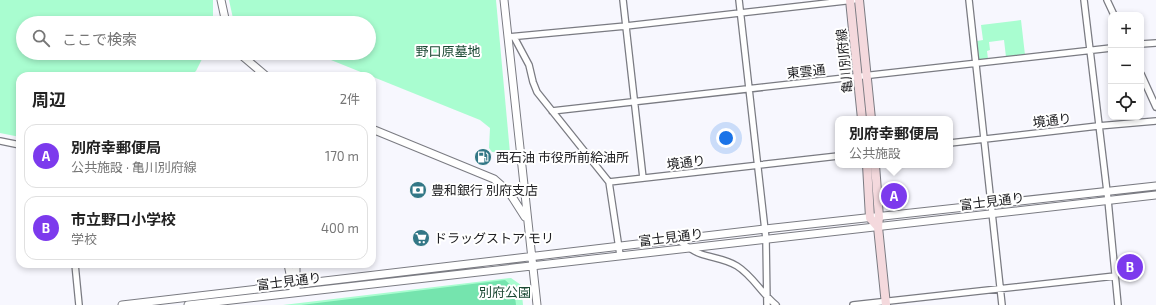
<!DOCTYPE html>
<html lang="ja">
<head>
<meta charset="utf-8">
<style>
  :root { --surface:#fff; --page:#f2f2f2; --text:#222; --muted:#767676; --line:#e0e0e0; --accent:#7c3aed }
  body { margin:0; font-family:"Exo 2","Noto Sans JP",sans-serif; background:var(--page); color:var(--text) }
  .controls { position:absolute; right:12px; top:12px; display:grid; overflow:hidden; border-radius:8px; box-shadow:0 2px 6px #0003 }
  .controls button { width:36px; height:36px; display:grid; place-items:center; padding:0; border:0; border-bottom:1px solid var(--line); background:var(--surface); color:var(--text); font:20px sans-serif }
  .you { position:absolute; left:726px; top:138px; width:14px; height:14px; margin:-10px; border:3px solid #fff; border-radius:50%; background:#1a73e8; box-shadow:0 0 0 6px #1a73e833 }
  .badge { display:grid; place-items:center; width:26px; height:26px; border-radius:50%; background:var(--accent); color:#fff; font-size:13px; font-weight:700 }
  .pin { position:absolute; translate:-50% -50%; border:2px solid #fff; box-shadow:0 1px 4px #0006 }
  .popup { position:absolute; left:835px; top:116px; width:118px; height:52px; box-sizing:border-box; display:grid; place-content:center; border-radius:8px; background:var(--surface); filter:drop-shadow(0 1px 3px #0005); font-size:13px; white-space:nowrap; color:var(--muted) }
  .popup b { font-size:15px; color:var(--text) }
  .popup::after { content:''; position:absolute; left:50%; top:100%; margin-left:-8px; border:8px solid transparent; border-top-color:var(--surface) }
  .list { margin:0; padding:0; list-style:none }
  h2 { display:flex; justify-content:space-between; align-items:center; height:52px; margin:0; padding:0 16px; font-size:17px }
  h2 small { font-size:13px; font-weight:400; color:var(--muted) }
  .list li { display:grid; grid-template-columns:26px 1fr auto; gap:12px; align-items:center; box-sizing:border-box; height:64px; margin:0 8px 8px; padding:0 8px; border:1px solid var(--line); border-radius:12px }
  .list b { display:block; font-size:15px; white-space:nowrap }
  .list p { margin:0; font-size:13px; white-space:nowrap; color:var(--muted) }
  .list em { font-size:13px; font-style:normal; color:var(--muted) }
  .icon { flex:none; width:22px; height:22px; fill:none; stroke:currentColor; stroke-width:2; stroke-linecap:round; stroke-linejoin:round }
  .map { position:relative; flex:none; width:1156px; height:305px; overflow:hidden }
  .search { position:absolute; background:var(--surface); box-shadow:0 2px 6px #0003; left:16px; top:16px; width:360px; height:44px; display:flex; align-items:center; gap:10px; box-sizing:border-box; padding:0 14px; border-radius:22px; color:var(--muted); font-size:15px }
  .panel { position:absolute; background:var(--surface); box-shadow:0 2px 6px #0003; left:16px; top:72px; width:360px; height:196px; border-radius:12px }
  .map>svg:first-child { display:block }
  .green { fill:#a9fdd0 }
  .forest { fill:#75e4ae }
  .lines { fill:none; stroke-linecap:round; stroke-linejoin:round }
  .minor-casing { stroke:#7a7b82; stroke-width:8 }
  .tertiary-casing { stroke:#7a7b82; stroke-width:9 }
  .secondary-casing { stroke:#7a7b82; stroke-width:10 }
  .minor { stroke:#fff; stroke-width:5.5 }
  .tertiary { stroke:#fff; stroke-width:7 }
  .secondary { stroke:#f4d9dd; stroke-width:8 }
  .labels { text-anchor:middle; stroke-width:4; stroke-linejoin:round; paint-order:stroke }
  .park-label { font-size:13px; fill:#1a4833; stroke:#fff }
  .street-label { font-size:13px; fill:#202023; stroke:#fff }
  .poi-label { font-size:13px; fill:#202023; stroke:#fff; text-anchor:start }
</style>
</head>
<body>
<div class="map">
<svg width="1156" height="305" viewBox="0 0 1156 305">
  <rect width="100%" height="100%" fill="#f7f7fe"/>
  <path class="green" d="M0 0H213V23H23V53H205L196 71 190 76H20V137L0 133Z
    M229 0H496L510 153 492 152 489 148 490 128 480 120 321 56 294 53H369V23H234Z
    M1021 20 1025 55 1006 57 1004 40 989 42 990 50 987 51 988 59 979 60 977 41 983 40 981 25Z
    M511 278 521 285 523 305H283Z"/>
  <path class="forest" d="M505 280 514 288 516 305H301Z"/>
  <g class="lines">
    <g class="minor-casing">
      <path id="minor" d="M623 0 643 178
        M739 0 766 239 767 305
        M969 0 1002 305
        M1084 0 1108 200 1118 305
        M1107 0 1114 15
        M508 37 626 26 854 0
        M514 37 529 65 533 82 537 92 609 182 620 255
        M1141 44 1156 43
        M1141 74 1156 107
        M552 111 1111 48
        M0 141 20 145
        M950 143 1098 126 1156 121
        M609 182 838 156
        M677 239C685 245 692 251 701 254 713 258 726 259 737 266 753 276 761 293 776 305
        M75 264 79 305
        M853 305 1115 276"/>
    </g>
    <g class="tertiary-casing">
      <path id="tertiary" d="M221 0 226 23
        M504 0 537 305
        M239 53 266 76
        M372 129 494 179 509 192 525 217
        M288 264 293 289
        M296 289V264
        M122 305 765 229 1156 186
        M188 305 1156 195"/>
    </g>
    <g class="secondary-casing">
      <path id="secondary" d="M850 0 862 119
        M859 0 871 119
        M867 165 870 218 878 227
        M875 165 879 217 878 227 886 305"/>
    </g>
    <use href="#minor" class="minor"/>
    <use href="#tertiary" class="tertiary"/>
    <use href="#secondary" class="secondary"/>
  </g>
  <defs>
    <g id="fuel-disc" transform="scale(0.9)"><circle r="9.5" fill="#327786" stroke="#fff"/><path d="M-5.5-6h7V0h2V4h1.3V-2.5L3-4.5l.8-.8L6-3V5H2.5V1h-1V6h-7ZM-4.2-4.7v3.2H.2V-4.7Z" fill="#fff"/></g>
    <g id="bank-disc" transform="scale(0.9)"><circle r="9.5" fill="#327786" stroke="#fff"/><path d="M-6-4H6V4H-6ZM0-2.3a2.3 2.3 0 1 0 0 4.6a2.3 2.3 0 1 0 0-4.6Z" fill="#fff"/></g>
    <g id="supermarket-disc" transform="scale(0.9)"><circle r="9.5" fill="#327786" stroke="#fff"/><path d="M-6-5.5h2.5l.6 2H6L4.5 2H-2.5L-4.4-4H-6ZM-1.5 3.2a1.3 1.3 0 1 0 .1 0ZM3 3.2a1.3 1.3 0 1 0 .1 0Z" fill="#fff"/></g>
  </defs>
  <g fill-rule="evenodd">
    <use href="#fuel-disc" x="483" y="157"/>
    <use href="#bank-disc" x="418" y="190"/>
    <use href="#supermarket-disc" x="421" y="238"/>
  </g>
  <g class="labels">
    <g class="park-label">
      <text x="448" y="56">野口原墓地</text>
      <text x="505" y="297">別府公園</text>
    </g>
    <g class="street-label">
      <text transform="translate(844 61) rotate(-96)" y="5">亀川別府線</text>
      <text transform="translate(806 71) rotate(-6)" y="5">東雲通</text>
      <text transform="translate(1052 120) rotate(-7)" y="5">境通り</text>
      <text transform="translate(686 162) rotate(-7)" y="5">境通り</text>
      <text transform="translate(992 201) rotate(-7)" y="5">富士見通り</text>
      <text transform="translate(671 237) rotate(-7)" y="5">富士見通り</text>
      <text transform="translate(289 281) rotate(-7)" y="5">富士見通り</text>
    </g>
    <g class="poi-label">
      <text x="496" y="162">西石油 市役所前給油所</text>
      <text x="431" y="195">豊和銀行 別府支店</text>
      <text x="434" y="243">ドラッグストア モリ</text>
    </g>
  </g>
</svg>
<div class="controls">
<button>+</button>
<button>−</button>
<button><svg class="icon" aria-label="locate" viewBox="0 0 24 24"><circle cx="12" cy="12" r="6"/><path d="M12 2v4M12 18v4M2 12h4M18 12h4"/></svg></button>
</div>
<div class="you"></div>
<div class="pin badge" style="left:894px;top:196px">A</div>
<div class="popup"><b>別府幸郵便局</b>公共施設</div>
<div class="pin badge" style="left:1130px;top:267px">B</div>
<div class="search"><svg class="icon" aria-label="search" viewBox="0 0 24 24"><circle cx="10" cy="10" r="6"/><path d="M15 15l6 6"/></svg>ここで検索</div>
<section class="panel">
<h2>周辺<small>2件</small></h2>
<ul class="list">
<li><span class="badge">A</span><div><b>別府幸郵便局</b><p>公共施設 · 亀川別府線</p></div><em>170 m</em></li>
<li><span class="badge">B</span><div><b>市立野口小学校</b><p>学校</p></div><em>400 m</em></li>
</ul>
</section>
</div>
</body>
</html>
